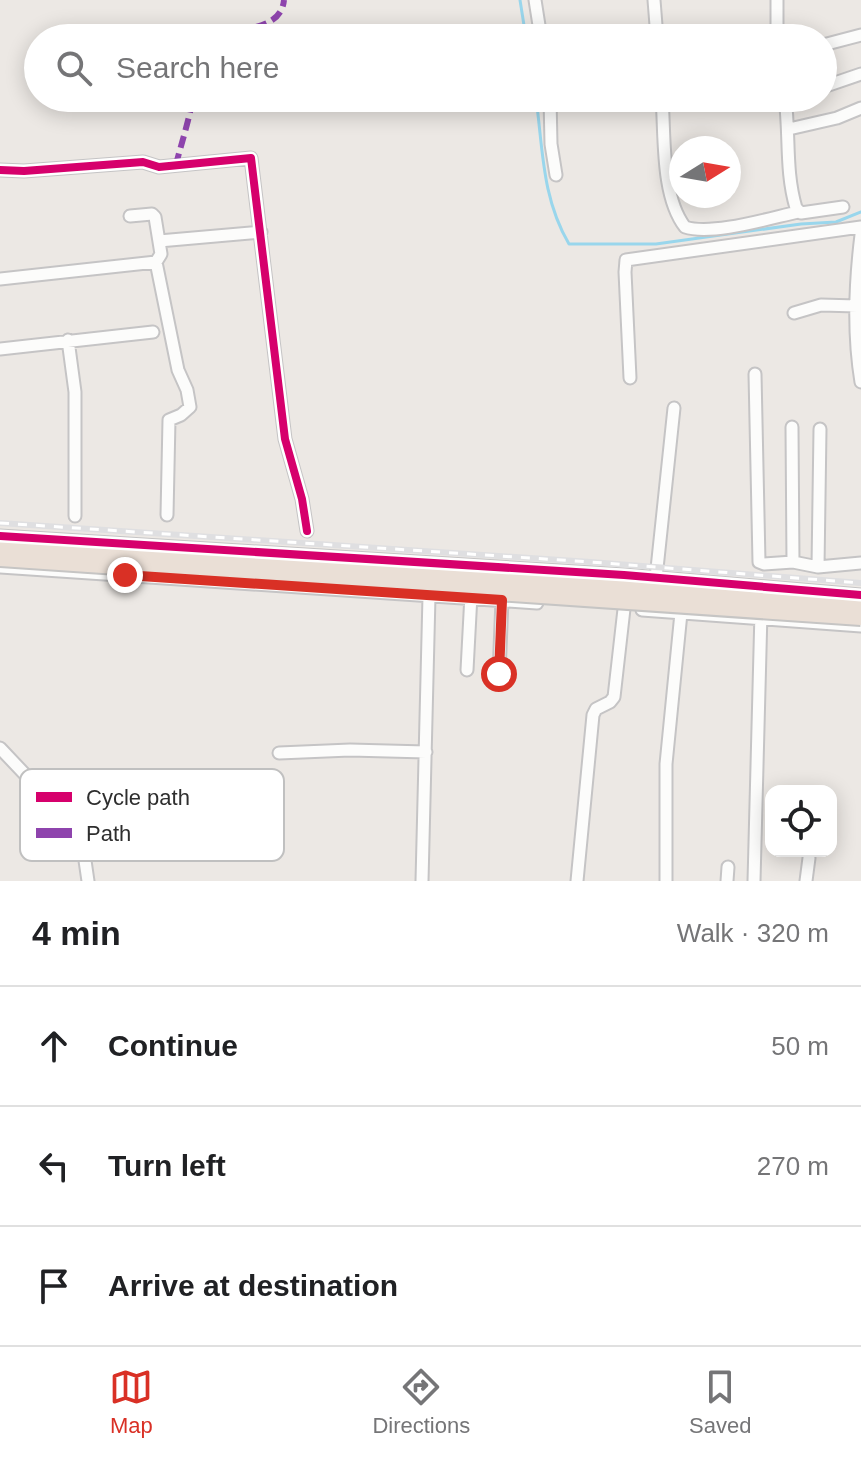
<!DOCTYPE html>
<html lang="en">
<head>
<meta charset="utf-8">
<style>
  :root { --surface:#fff; --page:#f6f6f6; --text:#202124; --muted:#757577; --line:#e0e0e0; --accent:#d93025 }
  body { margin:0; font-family:Arial,sans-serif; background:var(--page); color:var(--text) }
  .controls { position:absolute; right:24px; bottom:24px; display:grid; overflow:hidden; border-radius:16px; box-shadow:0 4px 20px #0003 }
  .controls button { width:72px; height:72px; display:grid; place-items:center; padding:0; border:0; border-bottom:2px solid var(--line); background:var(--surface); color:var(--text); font:40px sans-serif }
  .compass { position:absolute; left:669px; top:136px; width:72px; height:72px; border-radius:50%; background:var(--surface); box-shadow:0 4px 20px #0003; rotate:79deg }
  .stop { position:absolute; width:24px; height:24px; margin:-18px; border:6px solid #d93025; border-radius:50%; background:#fff }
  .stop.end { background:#d93025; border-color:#fff; box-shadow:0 2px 8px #0008 }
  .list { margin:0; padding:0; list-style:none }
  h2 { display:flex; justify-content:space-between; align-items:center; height:104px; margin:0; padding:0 32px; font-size:34px }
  h2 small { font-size:26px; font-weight:400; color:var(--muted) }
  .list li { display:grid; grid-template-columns:52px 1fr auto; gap:24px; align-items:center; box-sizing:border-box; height:120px; padding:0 32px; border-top:2px solid var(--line) }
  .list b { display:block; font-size:30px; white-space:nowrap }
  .list em { font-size:26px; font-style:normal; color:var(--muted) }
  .icon { flex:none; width:44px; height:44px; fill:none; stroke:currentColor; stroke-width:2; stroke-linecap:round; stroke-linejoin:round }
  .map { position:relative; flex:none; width:861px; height:881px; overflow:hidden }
  .search { position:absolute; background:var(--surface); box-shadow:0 4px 20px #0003; left:24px; right:24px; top:24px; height:88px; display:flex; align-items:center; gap:20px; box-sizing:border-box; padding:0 28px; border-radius:44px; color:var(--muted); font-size:30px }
  .sheet { height:464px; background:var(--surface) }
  nav { display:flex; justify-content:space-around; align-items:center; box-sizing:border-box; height:112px; border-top:2px solid var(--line); background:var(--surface); font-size:22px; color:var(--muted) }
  nav a { display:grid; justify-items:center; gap:4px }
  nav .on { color:var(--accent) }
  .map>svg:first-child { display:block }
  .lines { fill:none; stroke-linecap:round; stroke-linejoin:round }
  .stream { stroke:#99d6ec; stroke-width:3 }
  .minor-casing { stroke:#c5c4c5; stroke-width:15 }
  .minor { stroke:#fcfcfb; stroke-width:11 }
  .rail-casing { stroke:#dfdfe1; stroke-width:6 }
  .rail { stroke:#fff; stroke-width:3; stroke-dasharray:9; stroke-linecap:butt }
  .highway-bridge-casing { stroke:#c6c5c4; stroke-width:20; stroke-linecap:butt }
  .highway-bridge { stroke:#eadfd6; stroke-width:16 }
  .quiet { stroke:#8e44ad; stroke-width:6; stroke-dasharray:12 6; stroke-linecap:butt }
  .cycleway-casing { stroke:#fff; stroke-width:13 }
  .cycleway { stroke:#d6006c; stroke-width:8 }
  .route { stroke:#d93025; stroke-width:10 }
  .key { fill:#fff; stroke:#c0c0c0; stroke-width:2 }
  .key-label { font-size:22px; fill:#2e2e2e }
</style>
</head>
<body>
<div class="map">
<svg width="861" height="881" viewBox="0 0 861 881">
  <rect width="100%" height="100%" fill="#ece8e4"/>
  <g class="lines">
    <path class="stream" d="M520 0 526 38
      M536 98C543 150 542 198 569 244H656L801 224 836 222 861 212"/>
    <g class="minor-casing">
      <path id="minor" d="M535 0 541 38
        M654 0 657 38
        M777 0V38
        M823 45 861 35
        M823 87 861 74
        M550 98 551 144 556 175
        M662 98C665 137 661 196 685 227 712 236 770 218 798 212
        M785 98C790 135 785 171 796 208L801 213 843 207
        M789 129 837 118 861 108
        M0 170 24 171 143 162 159 167 251 158 285 439 302 499 307 531
        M861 235C855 283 853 334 861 382
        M159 241 261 232
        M156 262 178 370 187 390 190 407 181 415 169 420 167 515
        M0 279 156 262 161 254 155 217 152 214 130 216
        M794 313 821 305 857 306
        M68 340 75 392V516
        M0 349 153 332
        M755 374 759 562 764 564 793 562
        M630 378 625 272 626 260 861 227
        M792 427 793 562 818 567 861 563
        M0 536 624 575 861 595
        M0 567 537 603
        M818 567 820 429
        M656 578 674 408
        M642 610 861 626
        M467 670 471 595
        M499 674 502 600
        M0 748 71 823 83 847 88 881
        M279 753 350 750 426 752
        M422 881 429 596
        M577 881 593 715 596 709 610 702 614 697 624 609
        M666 881V764L681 613
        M727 881 728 867
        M754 881 761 612
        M806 881 809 858"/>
    </g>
    <use href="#minor" class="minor"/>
    <g class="rail-casing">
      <path id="rail" d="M0 523 591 562 861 583"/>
    </g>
    <use href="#rail" class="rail"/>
    <g class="highway-bridge-casing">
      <path id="highway-bridge" d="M0 546 861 605
        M0 558 861 617"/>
    </g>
    <use href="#highway-bridge" class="highway-bridge"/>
    <path class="quiet" d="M221 38C241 26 281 31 284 0
      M176 165C179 151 193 108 192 98"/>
    <g class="cycleway-casing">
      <path id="cycleway" d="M0 170 24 171 143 162 159 167 251 158 285 439 302 499 307 531
        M0 536 624 575 861 595"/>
    </g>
    <use href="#cycleway" class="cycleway"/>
  </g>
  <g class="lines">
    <path class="route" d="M125 575 502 600 499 674"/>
  </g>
  <rect x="20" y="769" width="264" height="92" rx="12" class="key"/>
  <rect x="36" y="792" width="36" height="10" fill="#d6006c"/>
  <rect x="36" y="828" width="36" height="10" fill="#8e44ad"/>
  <g class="key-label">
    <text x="86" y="805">Cycle path</text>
    <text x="86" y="841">Path</text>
  </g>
</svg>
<div class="controls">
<button><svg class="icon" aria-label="locate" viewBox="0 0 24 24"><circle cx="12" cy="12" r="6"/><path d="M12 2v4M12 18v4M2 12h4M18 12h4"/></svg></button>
</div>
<svg class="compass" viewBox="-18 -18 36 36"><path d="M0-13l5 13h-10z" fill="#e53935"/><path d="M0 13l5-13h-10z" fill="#757577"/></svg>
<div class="stop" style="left:499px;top:674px"></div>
<div class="stop end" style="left:125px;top:575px"></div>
<div class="search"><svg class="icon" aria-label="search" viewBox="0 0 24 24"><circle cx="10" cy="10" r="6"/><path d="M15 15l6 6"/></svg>Search here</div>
</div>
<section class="sheet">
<h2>4 min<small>Walk · 320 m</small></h2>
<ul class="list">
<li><svg class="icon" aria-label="ahead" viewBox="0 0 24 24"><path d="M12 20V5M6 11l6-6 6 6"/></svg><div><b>Continue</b></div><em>50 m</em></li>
<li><svg class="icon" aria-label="left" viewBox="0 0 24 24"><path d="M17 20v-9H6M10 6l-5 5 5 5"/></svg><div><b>Turn left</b></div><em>270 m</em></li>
<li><svg class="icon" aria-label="arrive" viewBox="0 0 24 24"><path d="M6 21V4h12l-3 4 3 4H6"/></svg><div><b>Arrive at destination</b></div></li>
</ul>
</section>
<nav>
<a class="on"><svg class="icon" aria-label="map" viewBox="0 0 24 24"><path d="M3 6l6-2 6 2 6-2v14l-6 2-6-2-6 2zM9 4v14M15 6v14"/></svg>Map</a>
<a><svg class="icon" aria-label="directions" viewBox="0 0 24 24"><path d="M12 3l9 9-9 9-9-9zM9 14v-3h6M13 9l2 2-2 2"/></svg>Directions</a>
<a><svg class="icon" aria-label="saved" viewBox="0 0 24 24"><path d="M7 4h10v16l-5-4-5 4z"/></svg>Saved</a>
</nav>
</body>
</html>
